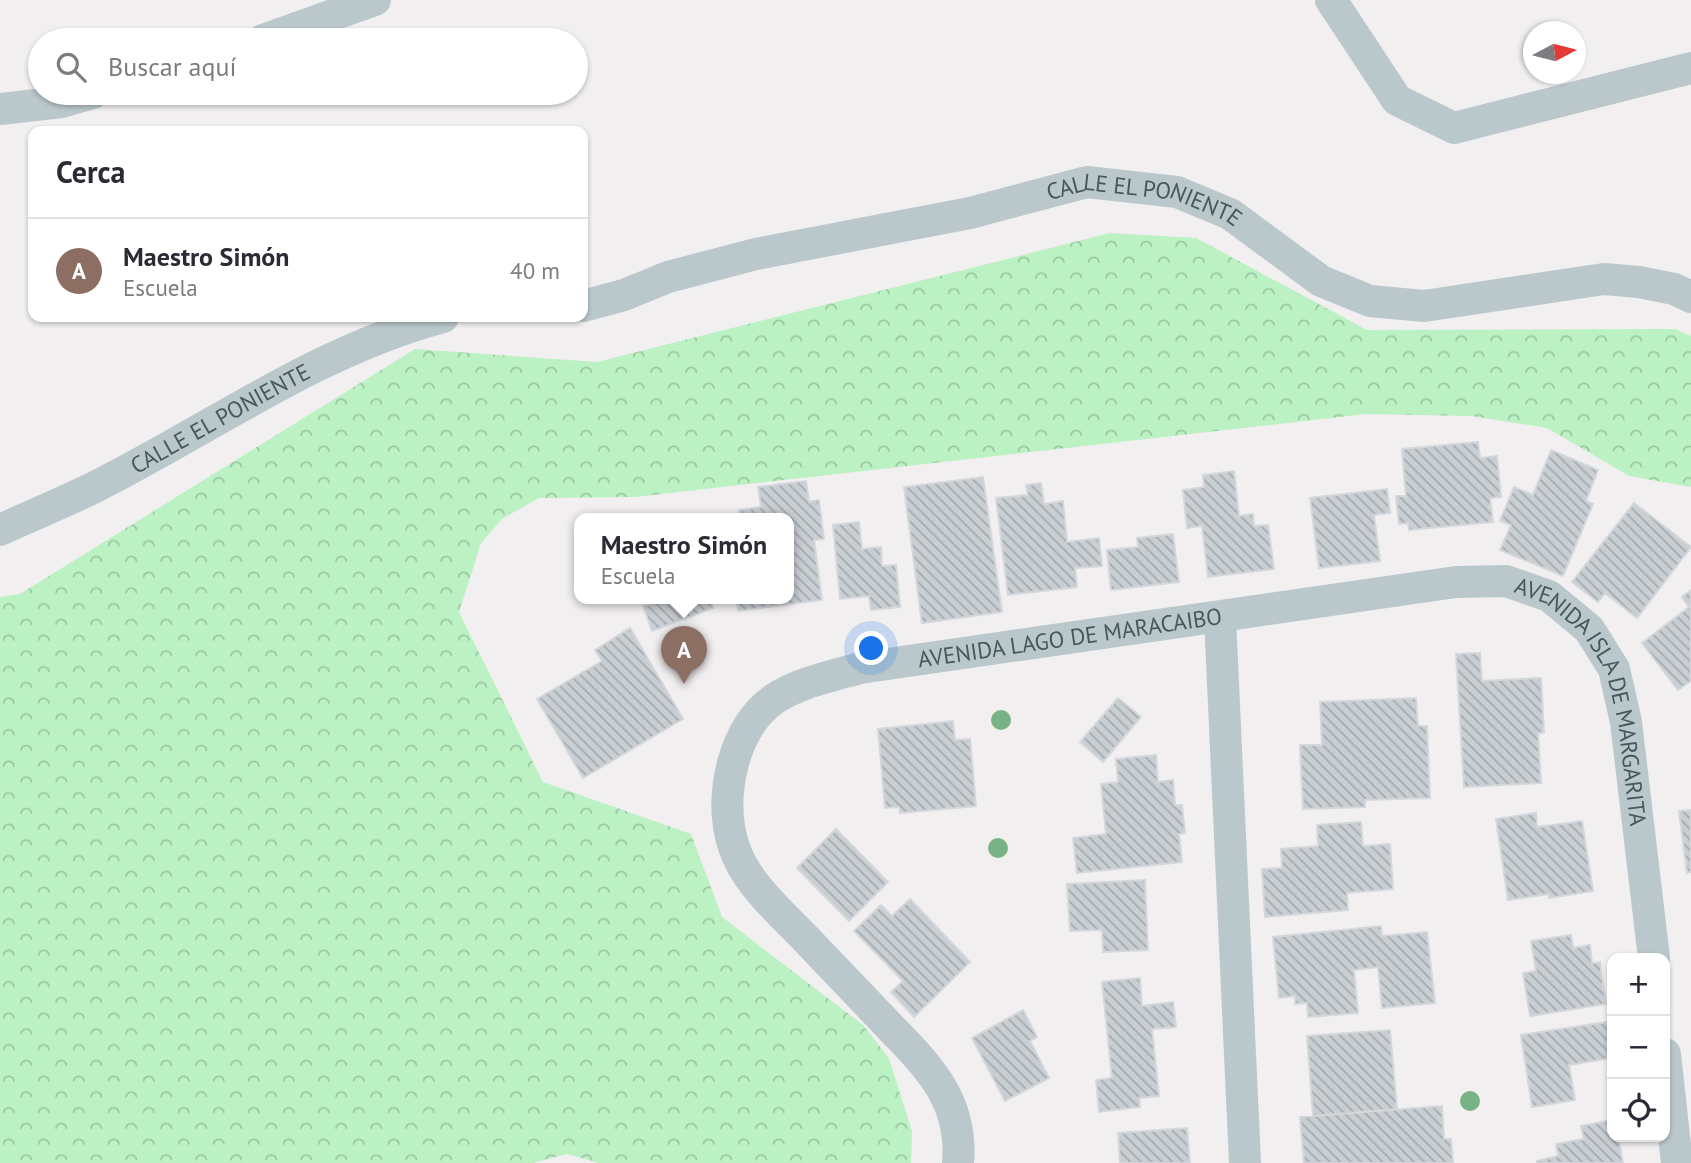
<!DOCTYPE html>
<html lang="es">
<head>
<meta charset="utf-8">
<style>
  :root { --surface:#fff; --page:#f7f7f7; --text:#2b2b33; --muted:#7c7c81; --line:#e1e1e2; --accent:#2563eb }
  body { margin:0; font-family:"PT Sans",sans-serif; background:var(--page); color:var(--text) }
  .controls { position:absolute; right:21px; bottom:21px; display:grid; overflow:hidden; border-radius:14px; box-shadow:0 2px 5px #0004 }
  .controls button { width:63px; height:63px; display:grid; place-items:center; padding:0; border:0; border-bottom:2px solid var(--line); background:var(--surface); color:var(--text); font:35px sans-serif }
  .compass { position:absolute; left:1523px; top:21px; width:63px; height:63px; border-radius:50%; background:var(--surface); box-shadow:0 2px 5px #0004; rotate:83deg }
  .you { position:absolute; left:872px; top:649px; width:24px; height:24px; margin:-18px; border:5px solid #fff; border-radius:50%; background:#1a73e8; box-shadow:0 0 0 10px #1a73e833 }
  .badge { display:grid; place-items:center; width:46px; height:46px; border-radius:50%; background:var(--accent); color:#fff; font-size:23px; font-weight:700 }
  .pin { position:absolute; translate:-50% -58px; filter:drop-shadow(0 2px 4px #0008) }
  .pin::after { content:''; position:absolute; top:37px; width:24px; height:21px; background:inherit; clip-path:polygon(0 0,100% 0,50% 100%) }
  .popup { position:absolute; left:574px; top:513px; width:220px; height:91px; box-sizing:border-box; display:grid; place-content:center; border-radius:14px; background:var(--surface); filter:drop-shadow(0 2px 5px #0005); font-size:23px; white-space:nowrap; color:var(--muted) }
  .popup b { font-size:26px; color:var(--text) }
  .popup::after { content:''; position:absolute; left:50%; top:100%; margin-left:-14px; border:14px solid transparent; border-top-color:var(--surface) }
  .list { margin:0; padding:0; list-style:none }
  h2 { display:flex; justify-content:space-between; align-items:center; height:91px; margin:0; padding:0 28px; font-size:30px }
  h2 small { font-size:23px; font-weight:400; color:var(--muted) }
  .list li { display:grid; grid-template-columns:46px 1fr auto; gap:21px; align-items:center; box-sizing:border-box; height:105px; padding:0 28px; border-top:2px solid var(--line) }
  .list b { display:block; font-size:26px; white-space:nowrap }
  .list p { margin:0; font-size:23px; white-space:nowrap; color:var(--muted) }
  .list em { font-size:23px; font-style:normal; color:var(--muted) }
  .icon { flex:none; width:38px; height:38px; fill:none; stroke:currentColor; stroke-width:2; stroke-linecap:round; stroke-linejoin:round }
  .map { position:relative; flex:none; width:1691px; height:1163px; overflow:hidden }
  .search { position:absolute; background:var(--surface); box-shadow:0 2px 5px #0004; left:28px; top:28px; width:560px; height:77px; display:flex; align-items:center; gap:18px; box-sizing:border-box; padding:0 24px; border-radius:38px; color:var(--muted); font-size:26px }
  .panel { position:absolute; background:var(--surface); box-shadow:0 2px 5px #0004; left:28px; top:126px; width:560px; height:196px; border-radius:14px }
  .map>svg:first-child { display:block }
  .forest { fill:url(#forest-crowns) }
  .building { fill:url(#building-back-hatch); stroke:#d3d7db; stroke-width:2 }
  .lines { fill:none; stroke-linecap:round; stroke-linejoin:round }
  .minor { stroke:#bac8cc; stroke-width:32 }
  .tree { fill:#78b386 }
  .labels { text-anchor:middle; stroke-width:5; stroke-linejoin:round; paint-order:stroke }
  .street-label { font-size:23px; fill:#46585d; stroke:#fff }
</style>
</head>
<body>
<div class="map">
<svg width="1691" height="1163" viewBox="0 0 1691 1163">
  <defs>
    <pattern id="forest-crowns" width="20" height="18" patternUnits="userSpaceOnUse" patternTransform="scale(1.75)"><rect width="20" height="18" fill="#bcf1c3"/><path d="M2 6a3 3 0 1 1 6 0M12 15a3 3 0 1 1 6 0" fill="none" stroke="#9bc6a2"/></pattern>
    <pattern id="building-back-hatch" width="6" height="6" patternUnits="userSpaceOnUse" patternTransform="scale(1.75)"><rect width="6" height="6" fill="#c9ced2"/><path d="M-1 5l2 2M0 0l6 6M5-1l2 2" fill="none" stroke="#a5aaae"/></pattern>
  </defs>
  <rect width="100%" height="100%" fill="#f2eff0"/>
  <path class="forest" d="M1110 233 1196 238 1367 330 1675 329 1691 336V487L1629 476 1547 428 1471 416 1366 414 635 497 539 498 502 519 481 543 459 612 543 782 691 834 722 917 863 1025 889 1058 912 1131 911 1163H599L567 1154 533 1163H0V597L20 594 415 349 597 362Z"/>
  <path class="building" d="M1478 442 1480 458 1497 456 1501 497 1490 498 1493 522 1409 530 1408 523 1399 524 1396 496H1406L1402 449Z
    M1551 450 1598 470 1586 501 1593 504 1563 576 1500 550 1511 525 1500 521 1514 487 1533 495Z
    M1234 471 1239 516 1253 514 1254 526 1268 525 1274 569 1208 577 1202 526 1187 528 1183 490 1204 487 1203 475Z
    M983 477 1002 612 922 623 904 487Z
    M806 481 809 502 819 500 824 539 814 540 822 600 738 611 736 598H789V518H740L739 510 761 507 758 487Z
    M1041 483 1044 504 1063 501 1067 542 1099 538 1102 566 1075 568 1077 587 1008 595 996 498 1028 495 1026 485Z
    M1387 489 1390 513 1374 515 1380 561 1319 568 1310 498Z
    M1634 503 1691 547 1637 618 1605 593 1598 602 1572 582Z
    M859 522 862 549 881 547 882 566 896 565 900 607 871 610 869 596 840 599 833 525Z
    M1173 534 1179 582 1111 590 1107 550 1138 547 1137 538Z
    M1691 590V681L1678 690 1642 643 1689 607 1682 597Z
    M648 598H709L713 608 652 631 643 606 650 604Z
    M630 628 683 719 583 778 537 699 602 661 595 650Z
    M1480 653 1482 681 1541 678 1544 733H1538L1541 783 1464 787 1456 654Z
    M1118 698 1141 717 1103 762 1080 742Z
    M1416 698 1418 726H1427L1430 798 1365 800V807L1303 809 1300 745H1322L1320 702Z
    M953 721 955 740 970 739 976 806 900 813 899 807 885 808 878 729Z
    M1156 755 1158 782 1173 780 1175 805H1182L1185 833 1179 834 1182 862 1077 873 1073 838 1106 834 1101 784 1118 782 1116 759Z
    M1691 810V872L1687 873 1679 811Z
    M1536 813 1537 827 1582 821 1593 891 1549 898V894L1508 900 1496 819Z
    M1361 822 1363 846 1390 844 1393 889 1347 893 1348 910 1265 917 1262 869 1282 868 1281 849 1318 846 1317 825Z
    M836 829 888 882 849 921 797 868Z
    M1145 880 1148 950 1103 952 1102 930 1070 931 1067 884Z
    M910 899 970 962 914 1017 891 992 903 981 854 931 881 905 892 916Z
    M1381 926 1382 936 1427 932 1435 1003 1382 1008 1378 967 1354 970 1358 1013 1308 1017 1307 1003 1295 1004V996L1279 998 1273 937Z
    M1571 935 1573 948 1590 945 1592 963 1600 962 1606 1004 1530 1016 1523 973 1536 971 1531 941Z
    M1140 978 1142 1006 1173 1002 1176 1027 1152 1029 1159 1096 1139 1098 1140 1107 1099 1112 1096 1080 1112 1078 1102 982Z
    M1023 1010 1037 1037 1030 1041 1049 1078 1005 1101 972 1038Z
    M1607 1022 1612 1058 1569 1065 1575 1100 1532 1107 1521 1035Z
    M1390 1030 1397 1109 1313 1116 1307 1036Z
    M1442 1106 1444 1139H1451L1453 1163H1304L1300 1117Z
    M1612 1120V1137H1618L1623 1163H1537V1161L1558 1156 1556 1144 1584 1139 1581 1126Z
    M1187 1128 1190 1163H1120L1118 1133Z"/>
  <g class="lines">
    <g class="minor">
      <path d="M1331 0 1397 100 1454 128 1691 68"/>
      <path d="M263 40 375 0"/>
      <path d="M0 109 62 102 93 93"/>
      <path id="s1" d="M583 306 624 295 668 277 756 254 970 213 1087 182 1177 192 1230 214 1321 281 1370 301 1424 306 1604 279 1639 282 1674 289 1691 297"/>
      <path id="s2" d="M0 530C31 516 62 503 93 488 209 430 316 351 443 317"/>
      <path d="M1220 618 1245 1163"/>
      <path d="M1665 1054 1677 1163"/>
      <path id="s3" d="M958 1163C963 1103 932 1070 893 1030 864 1000 835 969 805 938 780 912 745 882 734 847 725 820 726 790 733 763 753 692 795 686 860 668L1456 582 1506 581 1549 596 1589 629 1614 669 1626 722 1654 958"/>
    </g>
  </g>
  <g class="tree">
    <circle cx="1001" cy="720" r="10"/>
    <circle cx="998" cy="848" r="10"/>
    <circle cx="1470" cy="1101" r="10"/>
  </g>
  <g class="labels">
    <g class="street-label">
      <text dy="8" stroke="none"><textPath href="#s1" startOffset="579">CALLE EL PONIENTE</textPath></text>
      <text dy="8" stroke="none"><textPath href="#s2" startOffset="247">CALLE EL PONIENTE</textPath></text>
      <text dy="8" stroke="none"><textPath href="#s3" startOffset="864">AVENIDA LAGO DE MARACAIBO</textPath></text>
      <text dy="8" stroke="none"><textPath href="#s3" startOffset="1461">AVENIDA ISLA DE MARGARITA</textPath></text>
    </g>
  </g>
</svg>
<div class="controls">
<button>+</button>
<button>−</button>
<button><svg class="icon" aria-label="locate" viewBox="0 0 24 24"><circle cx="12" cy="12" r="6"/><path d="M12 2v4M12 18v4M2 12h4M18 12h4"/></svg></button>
</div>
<svg class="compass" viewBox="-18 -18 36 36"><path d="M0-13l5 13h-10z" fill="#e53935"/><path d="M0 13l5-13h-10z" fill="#7c7c81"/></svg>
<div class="you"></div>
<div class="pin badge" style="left:684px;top:684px;background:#8d6e63">A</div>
<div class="popup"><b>Maestro Simón</b>Escuela</div>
<div class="search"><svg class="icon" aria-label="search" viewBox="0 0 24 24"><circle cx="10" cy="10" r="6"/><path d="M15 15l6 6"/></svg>Buscar aquí</div>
<section class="panel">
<h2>Cerca<small></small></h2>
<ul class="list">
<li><span class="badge" style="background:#8d6e63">A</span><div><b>Maestro Simón</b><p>Escuela</p></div><em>40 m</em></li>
</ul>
</section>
</div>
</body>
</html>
